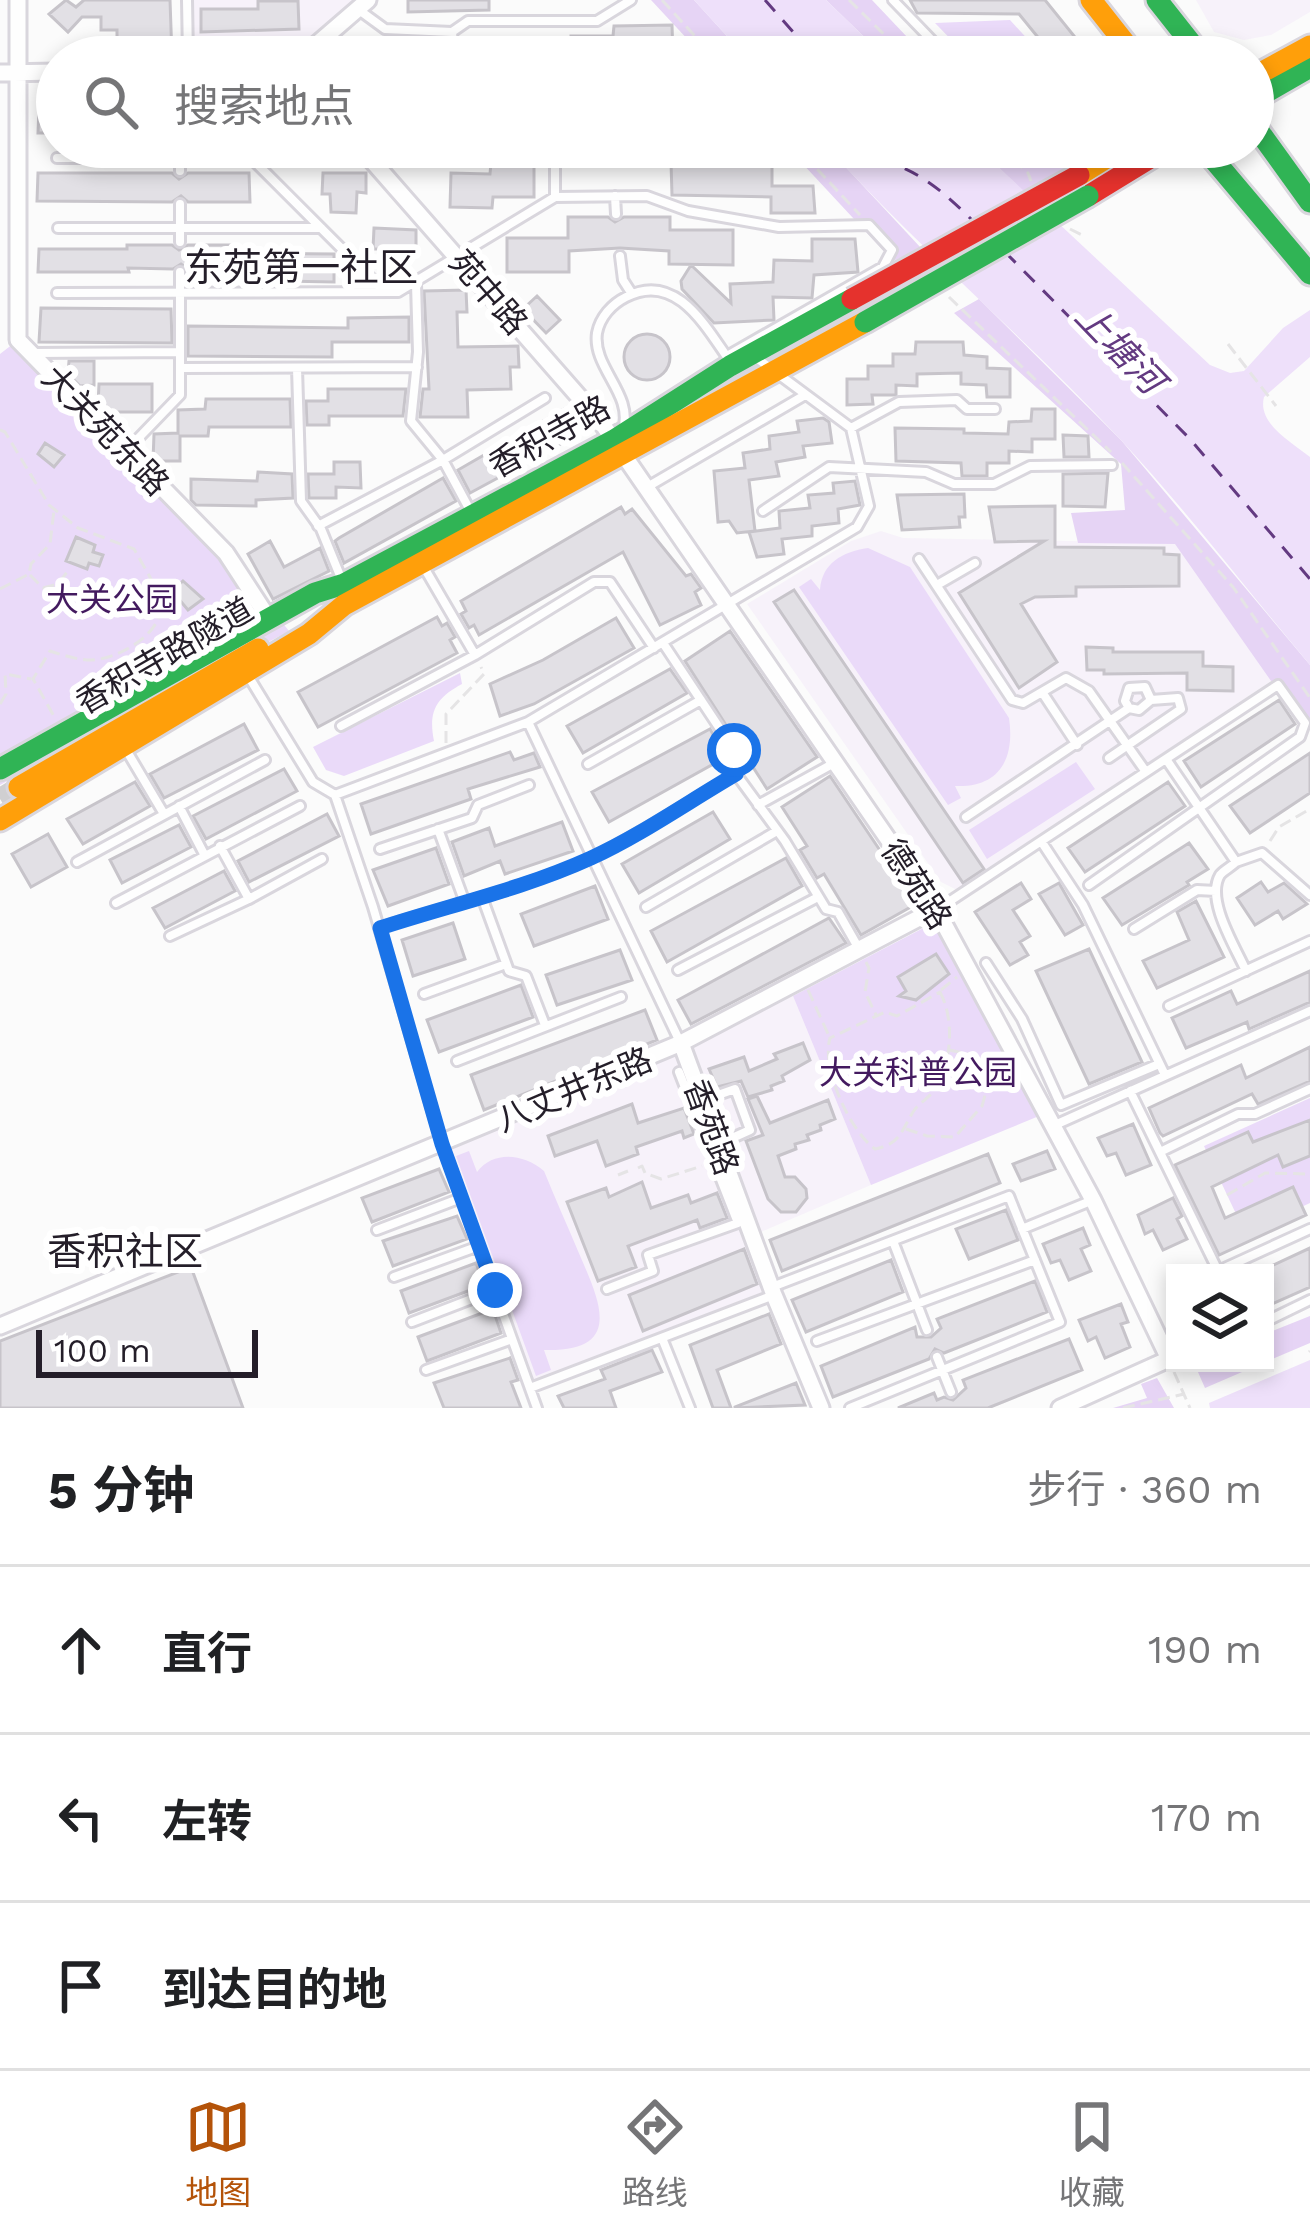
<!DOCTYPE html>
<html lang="zh">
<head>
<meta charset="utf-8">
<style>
  :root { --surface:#fff; --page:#f6f6f6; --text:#202124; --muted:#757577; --line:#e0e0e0; --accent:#b45309 }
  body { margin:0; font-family:"Work Sans","Noto Sans SC",sans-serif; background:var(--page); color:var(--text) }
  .controls { position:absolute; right:36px; bottom:36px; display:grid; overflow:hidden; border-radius:0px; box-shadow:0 6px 18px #0003 }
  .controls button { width:108px; height:108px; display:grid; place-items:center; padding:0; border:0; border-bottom:3px solid var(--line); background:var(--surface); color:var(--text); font:60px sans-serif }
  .scale { position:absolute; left:36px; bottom:30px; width:222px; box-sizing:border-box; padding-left:12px; border:6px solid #241e29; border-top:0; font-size:33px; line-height:42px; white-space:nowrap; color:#241e29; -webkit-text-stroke:9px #fff; paint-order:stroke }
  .stop { position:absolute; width:36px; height:36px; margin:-27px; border:9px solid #1a73e8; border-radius:50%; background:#fff }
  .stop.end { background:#1a73e8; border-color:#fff; box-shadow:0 3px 12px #0008 }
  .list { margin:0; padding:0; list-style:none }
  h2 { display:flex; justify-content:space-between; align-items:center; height:156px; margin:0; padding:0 48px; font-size:51px }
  h2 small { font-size:39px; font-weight:400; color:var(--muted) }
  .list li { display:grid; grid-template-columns:78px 1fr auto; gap:36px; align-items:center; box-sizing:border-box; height:168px; padding:0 48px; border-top:3px solid var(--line) }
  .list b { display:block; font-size:45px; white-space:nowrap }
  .list em { font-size:39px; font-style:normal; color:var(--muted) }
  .icon { flex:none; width:66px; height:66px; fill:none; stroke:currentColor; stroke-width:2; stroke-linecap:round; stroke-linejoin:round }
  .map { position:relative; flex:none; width:1310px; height:1408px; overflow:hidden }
  .search { position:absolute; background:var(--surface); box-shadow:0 6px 18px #0003; left:36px; right:36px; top:36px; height:132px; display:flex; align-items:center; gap:30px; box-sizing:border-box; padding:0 42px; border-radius:66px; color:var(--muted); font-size:45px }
  .sheet { height:660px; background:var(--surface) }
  nav { display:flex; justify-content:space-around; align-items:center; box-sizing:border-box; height:168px; border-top:3px solid var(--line); background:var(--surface); font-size:33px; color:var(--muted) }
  nav a { display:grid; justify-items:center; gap:6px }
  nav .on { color:var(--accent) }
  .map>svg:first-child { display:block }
  .built { fill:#f7f2fa }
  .green { fill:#eadaf9 }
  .forest { fill:#e6d4f5 }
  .water { fill:#eee0fa }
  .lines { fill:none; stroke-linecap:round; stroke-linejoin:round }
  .ferry { stroke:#633a81; stroke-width:3; stroke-dasharray:15 12; stroke-linecap:butt }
  .building { fill:#e2e0e5; stroke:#c7c4ca; stroke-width:3 }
  .secondary-tunnel { stroke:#d0cfd1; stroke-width:21; stroke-dasharray:21 10; stroke-linecap:butt }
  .lane-casing { stroke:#d9d6dd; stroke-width:14 }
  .street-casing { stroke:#d9d6dd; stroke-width:21 }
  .fast-casing { stroke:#d9d6dd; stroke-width:27 }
  .slow-casing { stroke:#d9d6dd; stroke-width:27 }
  .jam-casing { stroke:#d9d6dd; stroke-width:27 }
  .path { stroke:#e5e4e5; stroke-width:3; stroke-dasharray:12 6; stroke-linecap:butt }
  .lane { stroke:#fefefe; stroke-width:8 }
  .street { stroke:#fefefe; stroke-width:15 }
  .fast { stroke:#30b455; stroke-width:21 }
  .slow { stroke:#ff9f0a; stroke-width:21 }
  .jam { stroke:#e5322d; stroke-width:21 }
  .fast-bridge-casing { stroke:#d9d6dd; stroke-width:27; stroke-linecap:butt }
  .jam-bridge-casing { stroke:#d9d6dd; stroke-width:27; stroke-linecap:butt }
  .fast-bridge { stroke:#30b455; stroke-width:21 }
  .jam-bridge { stroke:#e5322d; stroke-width:21 }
  .route { stroke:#1a73e8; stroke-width:15 }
  .labels { text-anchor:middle; stroke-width:12; stroke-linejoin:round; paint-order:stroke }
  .street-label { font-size:33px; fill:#241e29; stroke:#fff }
  .park-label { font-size:33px; fill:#431a5f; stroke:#fff }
  .water-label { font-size:36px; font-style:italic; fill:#633a81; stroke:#fff }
  .quarter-label { font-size:39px; fill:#241e29; stroke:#fff }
</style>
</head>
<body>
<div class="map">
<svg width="1310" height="1408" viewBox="0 0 1310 1408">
  <rect width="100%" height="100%" fill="#fbfbfb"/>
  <path class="built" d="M192 0H356L289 57H192Z
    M1196 0H1310V12L1271 35 1244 40 1214 32Z
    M881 531 903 538 1175 543 1271 681 957 890 941 882 747 604 851 541Z
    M793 996 871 1185 761 1232 692 1046Z
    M677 1053 765 1291 532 1381 449 1148Z"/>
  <path class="green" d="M1010 20 1044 57H968L935 23Z
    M18 340 226 553 289 631 0 785V354Z
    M868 548 910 567 1009 718C1015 758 1000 788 955 786L961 798 948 805 799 587 811 579 820 590C822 563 842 552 868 548Z
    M460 673 462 684C436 698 428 711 434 741L344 776 326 770 313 747Z
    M1076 762 1095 789 987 859 969 830Z
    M933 923 1039 1116 871 1185 793 996Z
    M1310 1098V1203L1245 1233 1204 1146Z
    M469 1151 477 1172C494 1150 524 1154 544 1171 555 1198 567 1225 578 1251 599 1300 626 1352 544 1350L551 1370 536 1376 456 1156Z"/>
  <path class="forest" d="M651 0H694L746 57H704Z
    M826 0H872L926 57H885Z
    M787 147H827L921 248 893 261Z
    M977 147H1025C1045 164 1053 151 1073 147 1083 145 1096 147 1106 147L1025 193Z
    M979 299 1121 440 1310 665V729L1271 681 1175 544 1078 543 1071 513 1125 510 1121 464 954 313Z
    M1310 1316V1343L1265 1362V1334Z
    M1194 1363H1263L1205 1388Z
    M1157 1378 1174 1408H1113L1147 1398 1141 1384Z"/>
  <path class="water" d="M694 0H826L885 57H746Z
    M827 147H977L1210 365 1230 373 1244 371 1283 328 1310 310V357L1264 397C1257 424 1292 442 1310 457V665C1247 590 1187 511 1120 439 1026 338 920 250 827 147Z
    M1310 1360V1408H1210L1209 1403Z"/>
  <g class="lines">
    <path class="ferry" d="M765 0 815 57
      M831 147V152C897 157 926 174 972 220
      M1005 252 1189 438 1310 579"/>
  </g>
  <path class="building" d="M66 0 76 7 84 0H170L172 57H117V30H101V17H82L68 32 49 14Z
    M408 0H489V10L408 12Z
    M910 0H1045L1091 57H1054L1019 14 917 13Z
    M258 1H298L299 29 201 32V9H258Z
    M672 25 673 57H571V36H613L614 26Z
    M344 45H445L446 57H344Z
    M39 107H57V133H38Z
    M269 147H297V163H270Z
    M534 162V197H493L492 208 450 207 451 173 490 174 491 163Z
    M671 162 772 163V186H813L815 213H771V197L672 195Z
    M38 173H172L179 179 188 173H249L250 202H188L181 196 172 202 37 201Z
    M323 173H366V193L357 192 356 213 331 212 330 194H322Z
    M568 217H608L615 222 624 217H670V230H733V265L669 264V251L620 248 569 251V272H507V238H568Z
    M374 228 416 230V248H408L407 269H379L380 249H373Z
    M812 239H855L858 272 814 275 812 298 773 297 774 320 714 323 682 289 681 281 691 265 731 303 730 284 773 282 774 260 812 261Z
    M127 245H172L179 250 188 245H232L231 253 334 254V282L229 280V270L188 269 181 264 173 269 128 268 129 272H38L39 249H127Z
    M466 290 467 312H457L458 347 518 346 519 367H510L511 389 467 390 468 417H420L423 389H429L424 291Z
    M537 296 560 320 546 333 523 309Z
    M41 308 171 309 172 343 39 342Z
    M409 317V342H332V357L188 356V326L348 328V318Z
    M624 357a23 23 0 1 1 46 0a23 23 0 1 1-46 0Z
    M916 342H963L964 355 987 357V368L1010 369V397H987L986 385 961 384V373L917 374V386L896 385V395H872L873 404 847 405V379H868V366H893V354H915Z
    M69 361H94V385L80 386 68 374Z
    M99 384H152V412H105L98 405Z
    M328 389H406L403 416H329V425H307L306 401H328Z
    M206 399H290L291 427H209L208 436H180V461H153L154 434 178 433V410L205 409Z
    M564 409 579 434 470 493 458 470Z
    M1032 409H1055V439H1032V452L1009 451V463H987V476H962L961 463 896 461 895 428 964 429V433L1008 434 1009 422 1031 421Z
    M823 418 829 422 832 443 803 446 805 457 776 462 779 476 749 480 755 531 737 533 729 521 718 522 714 471 745 468 743 453 770 449 769 436 799 432 797 421Z
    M1063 435 1088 436 1089 457H1064Z
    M45 443 64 455 54 467 38 454Z
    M334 462H360L361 488 336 487V498H309L308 474H334Z
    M258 472 292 474 293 498 256 500V506L196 505 191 500V479L257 481Z
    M1108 473 1105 507 1063 506V474Z
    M443 478 456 501 344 563 335 541 339 538Z
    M855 481 860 505 838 509 839 523 812 526V536L782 539 784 554 757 557 749 532 780 528 779 511 810 508 808 495 834 493 833 483Z
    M964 494 965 517H959L960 527 902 530 897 495Z
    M1055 506V547L1164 548V554L1179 555V586L1076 587V596L1035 597 1021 604 1057 662 1019 688 959 593 1044 541 995 542 989 507Z
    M621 507 625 514 632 509 686 576 691 574 701 588 695 592 701 605 660 625 623 552 479 635 474 625 469 628 461 614 466 611 461 601Z
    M76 537 95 545 93 552 103 555 99 566 89 563 87 569 66 561Z
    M270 541 284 567 320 548 329 571 273 599 248 554Z
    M183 581 203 599 188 610 172 591Z
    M794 590 984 869 963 883 774 602Z
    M437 617 442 626 447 623 455 637 450 640 457 653 318 727 298 692Z
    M616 618 634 648 534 704 500 716 490 684 543 660Z
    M730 631 817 757 767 789 685 661Z
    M1086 647 1113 648V652H1203V666L1233 667V691L1187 690V673L1104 674V670H1087Z
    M670 669 687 693 583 753 567 726Z
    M1279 700 1295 724 1201 787 1184 761Z
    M244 724 258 750 164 798 150 774Z
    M710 729 726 757 609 822 592 792Z
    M510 752 514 760 534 753 540 767 468 789 471 799 371 834 361 804Z
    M1310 753V793L1250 833 1230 806Z
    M284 769 297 791 206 839 193 816Z
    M830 776 916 904 861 935 824 874 817 878 800 850 807 846 782 807Z
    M135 782 150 806 83 844 67 819Z
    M1168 782 1185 806 1085 872 1068 848Z
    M713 812 730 839 639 893 622 864Z
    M327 814 339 836 249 882 238 861Z
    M562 822 573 851 505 874 500 861 464 876 452 842 489 828 495 846Z
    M179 825 191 847 122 883 110 860Z
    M48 834 67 867 31 887 12 854Z
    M1189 843 1208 869 1187 882 1189 885 1122 925 1103 898Z
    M436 848 449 884 388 906 373 870Z
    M786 858 802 886 667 962 651 931Z
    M224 871 235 891 165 928 153 908Z
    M1261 882 1268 892 1284 883 1307 904 1283 919 1278 911 1255 925 1237 898Z
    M1021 883 1031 899 1013 910 1030 936 1020 942 1028 955 1010 965 975 912Z
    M1059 883 1083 925 1065 935 1039 894Z
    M595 886 608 919 534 946 521 914Z
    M1196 901 1224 957 1157 988 1143 961 1189 940 1177 912Z
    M829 918 846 943 691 1024 678 1000Z
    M453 923 465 959 413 976 402 940Z
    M1089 949 1142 1062 1089 1084 1036 971Z
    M620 950 632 980 557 1005 546 975Z
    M936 954 949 974 916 1000 899 996 906 991 898 977Z
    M1310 971V1002L1249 1029 1247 1022 1186 1048 1172 1018 1231 991 1237 1004Z
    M521 985 533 1017 439 1052 427 1020Z
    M645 1010 657 1040 484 1110 471 1075Z
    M803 1043 810 1060 782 1076 784 1081 771 1086 772 1090 748 1097 741 1081 717 1087 709 1069 744 1057 749 1071 777 1059 774 1054Z
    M1310 1047V1081L1258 1104 1252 1094 1163 1136 1160 1133 1149 1108 1241 1065 1246 1078Z
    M757 1096 770 1123 828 1100 835 1119 820 1125 821 1130 807 1135 809 1140 795 1144 796 1149 778 1156 785 1177H795L806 1189 807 1198 796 1212H781L768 1199 746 1141 763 1135 748 1099Z
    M632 1104 638 1123 684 1108 694 1134 684 1138 682 1131 636 1147 638 1154 606 1166 597 1141 555 1156 548 1136Z
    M1310 1120V1156L1283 1167 1278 1155 1212 1187 1225 1218 1293 1187 1306 1215 1219 1255 1175 1165 1248 1132 1253 1142Z
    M1133 1124 1151 1165 1126 1175 1116 1153 1107 1156 1098 1138Z
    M1047 1151 1055 1169 1021 1181 1013 1164Z
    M988 1154 1000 1183 782 1271 770 1240Z
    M439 1169 449 1192 372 1222 362 1198Z
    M642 1182 651 1208 688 1195 691 1203 717 1193 727 1218 700 1228 697 1220 628 1246 636 1267 598 1281 567 1202 606 1188 609 1197Z
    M1173 1198 1182 1216 1177 1219 1187 1239 1163 1250 1153 1230 1145 1234 1138 1215Z
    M1006 1210 1018 1240 969 1259 956 1229Z
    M457 1216 467 1239 393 1266 383 1241Z
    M1083 1228 1090 1245 1081 1249 1091 1271 1069 1280 1060 1260 1051 1263 1043 1244Z
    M1310 1248V1287L1265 1307V1269Z
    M744 1249 757 1284 643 1331 629 1295Z
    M891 1260 903 1292 806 1332 792 1300Z
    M476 1263 484 1285 409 1313 401 1291Z
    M191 1267 243 1408H0V1341Z
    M1035 1281 1047 1312 944 1353 935 1349 929 1359 833 1397 821 1366 915 1327 917 1337H931L941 1328 937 1319Z
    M1121 1304 1128 1322 1121 1324 1130 1347 1105 1358 1096 1337 1088 1341 1079 1320Z
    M493 1309 501 1333 427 1361 418 1337Z
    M769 1314 781 1344 717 1370 731 1408H713L690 1345Z
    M1069 1339 1082 1370 988 1408H898L934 1393 937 1400 944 1397 953 1400 966 1388 963 1380Z
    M652 1350 662 1372 610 1391 616 1408H564L558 1396 605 1379 601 1370Z
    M510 1358 518 1380 511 1382 521 1408H444L434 1383Z
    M796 1383 805 1405 735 1408V1407Z"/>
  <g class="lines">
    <path class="secondary-tunnel" d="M0 799 19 787"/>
    <g class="lane-casing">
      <path id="lane" d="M187 0 188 57
        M893 0 948 57
        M359 10 385 29 452 32 468 21H597L631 0
        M452 32 454 57
        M180 147V171
        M473 149 799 148
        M57 158H251L384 291
        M615 196 616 214
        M555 197V147
        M180 204V242
        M58 228H321
        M620 256 623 280 632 294
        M416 284 418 352 411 421 443 460 472 514
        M57 293 398 292 555 197 647 196 688 211 779 227 869 225 892 250 883 267 727 356
        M33 353 180 352
        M180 368 417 367
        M297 368 301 501 321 529 343 583
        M851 428 899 402 957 400 967 409H995
        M623 430C634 394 592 368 597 333 600 317 612 304 626 297 674 272 703 322 727 357
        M126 451 180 395V272
        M649 486 805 395
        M763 511 829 467 926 472 954 484H994L1030 466 1112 465
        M318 526 443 460 545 398
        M919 559 1012 700 1023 703 1066 678 1089 691 1146 772
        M422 564 475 655
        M937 585 975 563
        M663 643 734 750 736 774 785 841 826 909 838 912 859 949
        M247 674 313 782 335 795 373 907 442 1144 537 1408
        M1042 692 1077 745
        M1129 708 1125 701 1129 688 1145 687 1151 700
        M528 722 680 1042
        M341 726 475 655 594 582H610L654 648
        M125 748 164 814
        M1166 759 1236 862 1262 853 1310 895
        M588 764 701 700
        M335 795 528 722 857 527 869 506 851 428 754 356
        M758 805 836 762
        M179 806 204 854
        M966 817 1129 708 1139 710 1151 700 1178 698 1181 709 1109 758
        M438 829 464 900
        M1041 841 1083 905 1165 1075
        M220 846 249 899 322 859
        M380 849 472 818 478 805 529 785
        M77 862 265 760
        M1236 862C1231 867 1224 870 1220 875 1205 900 1236 948 1246 971
        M482 897 509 971 526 976 545 1025
        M116 903 300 806
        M646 907 777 831
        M938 909 1278 685 1305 723 1300 737 1089 885
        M379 928C450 905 523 889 591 858 641 834 688 802 736 774
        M1134 929 1197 890 1216 891
        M170 936 249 899
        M986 963 1022 1019 1061 1105 1159 1064
        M678 970 818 897
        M424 994 506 964
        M1169 1006 1310 941
        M457 1061 621 997
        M1130 1091 1219 1273
        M704 1100 735 1089 750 1130 719 1144
        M1055 1125 1310 1011
        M1160 1152 1238 1114H1255L1310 1089
        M1022 1229 1093 1200
        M377 1230 461 1198
        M893 1241 927 1330
        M1218 1271 1310 1229
        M394 1277 479 1246
        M772 1287 1009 1196 1060 1322 850 1408
        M607 1289 653 1271 648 1255 738 1223 679 1072
        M412 1322 495 1290
        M1265 1322 1310 1300
        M662 1338 690 1408
        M817 1341 1035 1260
        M937 1357 951 1392
        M426 1370 512 1339
        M530 1388 774 1295"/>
    </g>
    <g class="street-casing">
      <path id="street" d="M18 0V340L226 553 269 619
        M302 57 368 0
        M0 73 57 72
        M360 147 601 422 936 909 1093 1200 1169 1359 1060 1408
        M681 1043 774 1295 821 1408
        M0 1326 681 1043 936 909"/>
    </g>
    <g class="fast-casing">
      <path id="fast" d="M1157 0 1202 57
        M1253 100 1310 67
        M1253 123 1310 202
        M1203 147 1310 274
        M0 769 315 593 344 584 614 440 730 366 852 299"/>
    </g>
    <g class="slow-casing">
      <path id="slow" d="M1091 0 1136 57
        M1253 77 1310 46
        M1079 175 1124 147
        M19 787 258 649
        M0 820 309 634 344 605 865 322"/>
    </g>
    <g class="jam-casing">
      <path id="jam" d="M1088 196 1168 147"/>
    </g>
    <path class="path" d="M662 0 714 57
      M849 0 907 57
      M1001 147 1028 173 1031 181
      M805 156 860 215
      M1070 229 1082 235
      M949 297 1111 452
      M1228 344 1276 406
      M0 430 5 432 49 505 78 528 134 549C142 564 155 583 160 600 168 633 114 662 87 660 75 659 62 655 50 651L33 679 55 718
      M1122 463 1233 587 1310 698
      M30 575 43 588 58 584 70 568
      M0 589 29 574 31 564 50 544 54 510
      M162 612 178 603
      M0 704 6 694 5 674 31 679
      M446 743V714L484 674 481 667
      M1270 841 1279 827 1310 809
      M866 962 869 968 865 992 876 1015
      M808 990 829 1036
      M941 990 957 977
      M940 992C955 1020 952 1065 933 1092 927 1099 918 1104 913 1112 901 1132 900 1144 875 1149 850 1131 821 1068 830 1038L885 1012 897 1016Z
      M906 1129 927 1136 955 1137 982 1106 991 1074 968 1054 949 1050
      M638 1168 642 1166 645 1173 661 1179 702 1166
      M618 1175 628 1171
      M1227 1195 1265 1173 1310 1174
      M1309 1352 1310 1351
      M1174 1372 1190 1408
      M1123 1408 1184 1394"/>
    <use href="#lane" class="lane"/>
    <use href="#street" class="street"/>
    <use href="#fast" class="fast"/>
    <use href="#slow" class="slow"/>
    <use href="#jam" class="jam"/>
    <g class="fast-bridge-casing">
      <path id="fast-bridge" d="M865 322 1088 196"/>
    </g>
    <g class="jam-bridge-casing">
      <path id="jam-bridge" d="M852 299 1079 175"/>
    </g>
    <use href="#fast-bridge" class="fast-bridge"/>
    <use href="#jam-bridge" class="jam-bridge"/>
  </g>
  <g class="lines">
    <path class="route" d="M495 1290 442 1144 380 928C450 905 523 889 591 858 641 835 688 802 736 774L734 750"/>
  </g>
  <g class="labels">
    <g class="street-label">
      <text transform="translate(489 292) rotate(49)" y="12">苑中路</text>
      <text transform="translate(106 430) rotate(46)" y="12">大关苑东路</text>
      <text transform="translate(549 436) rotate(-29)" y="12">香积寺路</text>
      <text transform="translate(164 655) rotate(-30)" y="12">香积寺路隧道</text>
      <text transform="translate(917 884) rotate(57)" y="12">德苑路</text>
      <text transform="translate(574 1089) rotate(-23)" y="12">八丈井东路</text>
      <text transform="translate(712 1127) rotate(70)" y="12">香苑路</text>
    </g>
    <g class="park-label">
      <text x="112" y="611">大关公园</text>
      <text x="918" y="1084">大关科普公园</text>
    </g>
    <g class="water-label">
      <text transform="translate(1120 348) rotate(46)" y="13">上塘河</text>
    </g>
    <g class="quarter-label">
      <text x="301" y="281">东苑第一社区</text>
      <text x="125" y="1265">香积社区</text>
    </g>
  </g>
</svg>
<div class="controls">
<button><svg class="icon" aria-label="layers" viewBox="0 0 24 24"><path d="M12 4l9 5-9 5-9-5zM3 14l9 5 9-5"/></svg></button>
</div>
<div class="scale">100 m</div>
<div class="stop" style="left:734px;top:750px"></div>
<div class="stop end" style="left:495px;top:1290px"></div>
<div class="search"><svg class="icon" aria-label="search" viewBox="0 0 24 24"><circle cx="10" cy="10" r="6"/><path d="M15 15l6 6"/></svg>搜索地点</div>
</div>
<section class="sheet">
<h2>5 分钟<small>步行 · 360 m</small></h2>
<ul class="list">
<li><svg class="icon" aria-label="ahead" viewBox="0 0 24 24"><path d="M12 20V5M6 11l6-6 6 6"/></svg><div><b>直行</b></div><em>190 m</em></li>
<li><svg class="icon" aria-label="left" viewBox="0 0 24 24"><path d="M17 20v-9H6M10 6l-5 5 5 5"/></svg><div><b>左转</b></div><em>170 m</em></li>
<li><svg class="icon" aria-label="arrive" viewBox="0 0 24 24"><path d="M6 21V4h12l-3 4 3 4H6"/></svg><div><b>到达目的地</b></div></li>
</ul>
</section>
<nav>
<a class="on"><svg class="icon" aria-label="map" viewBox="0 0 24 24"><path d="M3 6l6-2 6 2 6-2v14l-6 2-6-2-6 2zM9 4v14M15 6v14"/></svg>地图</a>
<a><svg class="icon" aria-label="directions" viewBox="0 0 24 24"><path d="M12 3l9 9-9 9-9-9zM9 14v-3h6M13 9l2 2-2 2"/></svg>路线</a>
<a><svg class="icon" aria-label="saved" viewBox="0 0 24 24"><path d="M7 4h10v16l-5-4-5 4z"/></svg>收藏</a>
</nav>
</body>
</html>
